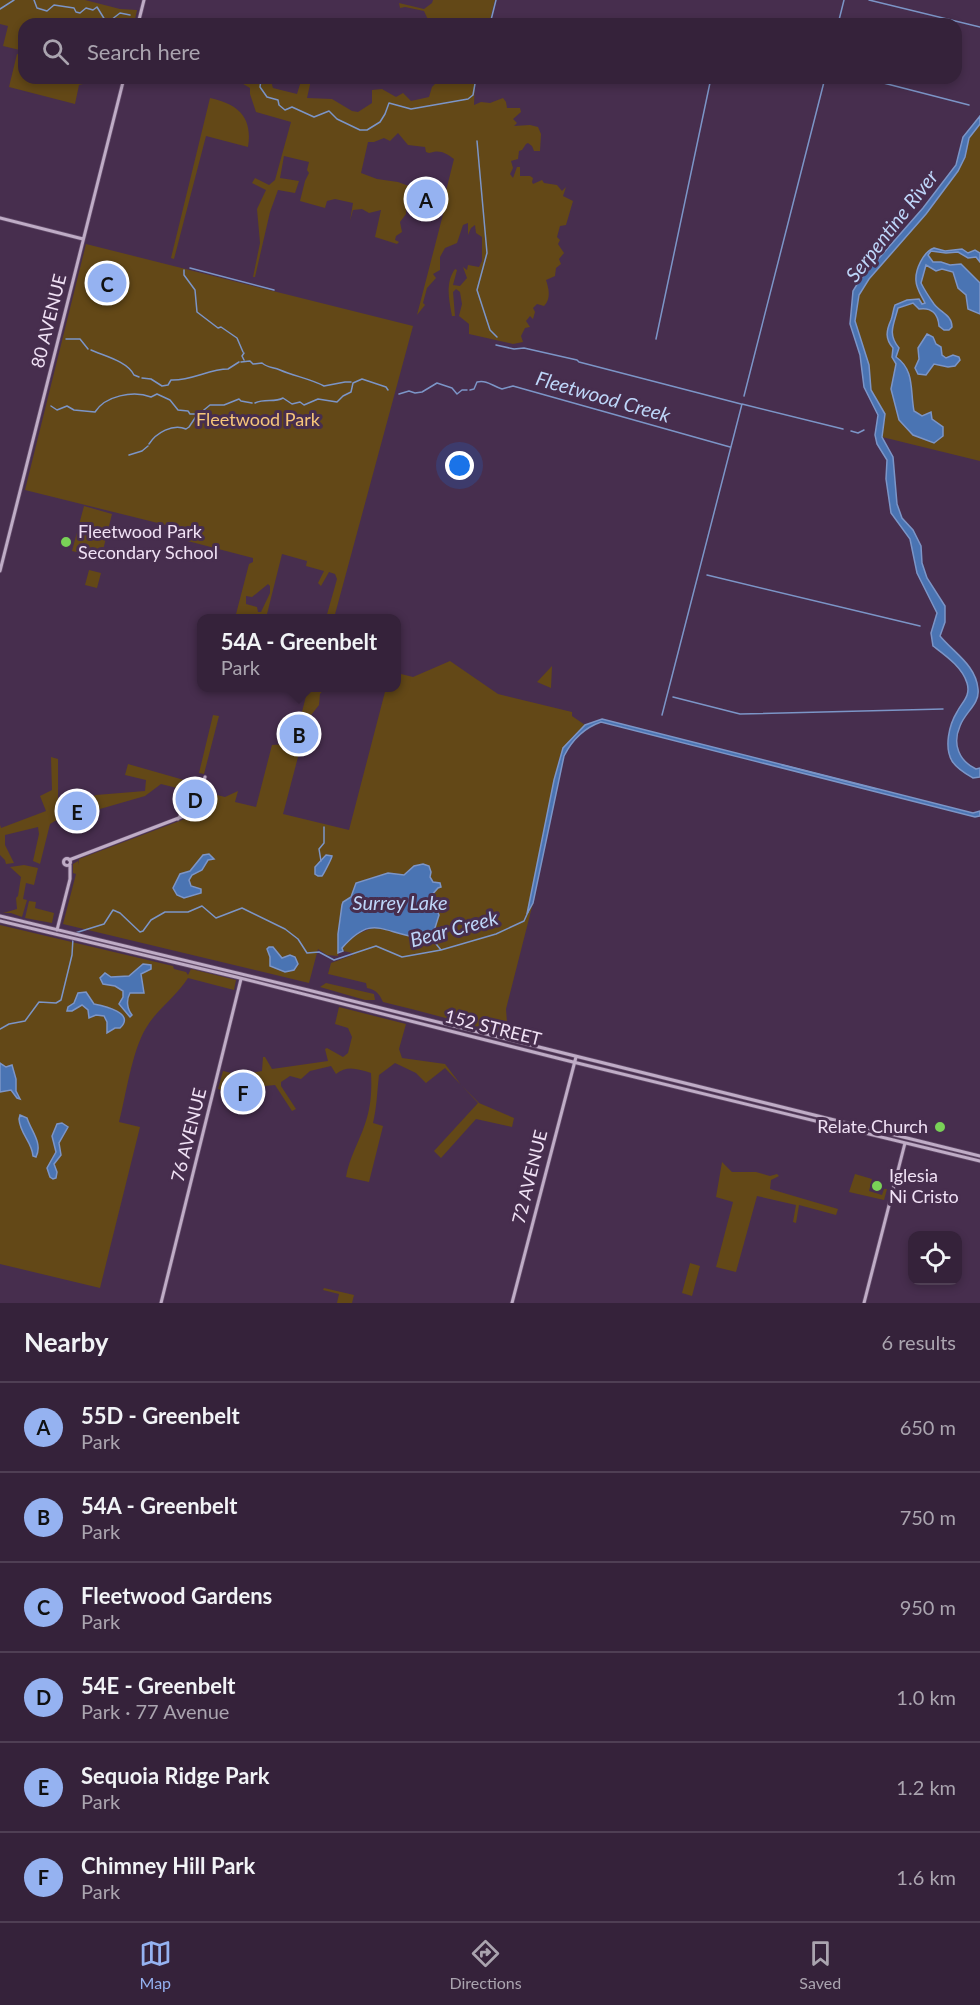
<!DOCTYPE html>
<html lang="en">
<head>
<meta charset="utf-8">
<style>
  :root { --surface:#35223a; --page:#3d2a42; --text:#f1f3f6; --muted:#aaa4af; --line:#4f3f54; --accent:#95b2f1 }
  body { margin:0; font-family:Lato,sans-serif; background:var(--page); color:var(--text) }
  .controls { position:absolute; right:18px; bottom:18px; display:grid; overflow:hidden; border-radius:12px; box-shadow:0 3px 9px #0003 }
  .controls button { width:54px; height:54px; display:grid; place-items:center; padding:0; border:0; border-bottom:2px solid var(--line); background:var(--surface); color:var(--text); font:30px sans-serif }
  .you { position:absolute; left:460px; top:466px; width:21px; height:21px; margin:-15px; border:4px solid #fff; border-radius:50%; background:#1a73e8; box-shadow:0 0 0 9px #1a73e833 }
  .badge { display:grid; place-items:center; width:39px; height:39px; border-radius:50%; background:var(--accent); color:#111; font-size:20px; font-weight:700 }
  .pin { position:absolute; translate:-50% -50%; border:3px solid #fff; box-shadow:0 2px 6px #0006 }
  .popup { position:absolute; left:197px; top:614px; width:204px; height:78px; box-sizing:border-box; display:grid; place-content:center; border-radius:12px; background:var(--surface); filter:drop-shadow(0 2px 4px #0005); font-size:20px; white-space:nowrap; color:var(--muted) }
  .popup b { font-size:22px; color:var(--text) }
  .popup::after { content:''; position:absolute; left:50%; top:100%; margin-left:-12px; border:12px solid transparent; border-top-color:var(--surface) }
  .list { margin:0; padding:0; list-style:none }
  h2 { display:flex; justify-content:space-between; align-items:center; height:78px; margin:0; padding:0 24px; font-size:26px }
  h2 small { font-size:20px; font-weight:400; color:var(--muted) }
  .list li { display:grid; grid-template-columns:39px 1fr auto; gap:18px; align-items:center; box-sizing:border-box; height:90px; padding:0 24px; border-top:2px solid var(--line) }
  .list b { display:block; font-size:22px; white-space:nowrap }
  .list p { margin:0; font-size:20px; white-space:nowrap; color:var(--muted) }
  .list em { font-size:20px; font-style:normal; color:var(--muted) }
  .icon { flex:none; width:33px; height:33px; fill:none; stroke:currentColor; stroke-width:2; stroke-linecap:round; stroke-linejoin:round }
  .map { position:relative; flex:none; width:980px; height:1303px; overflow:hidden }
  .search { position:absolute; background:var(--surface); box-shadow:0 3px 9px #0003; left:18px; right:18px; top:18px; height:66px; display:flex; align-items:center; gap:15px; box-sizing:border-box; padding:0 21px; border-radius:18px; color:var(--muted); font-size:22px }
  .sheet { height:618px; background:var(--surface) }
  nav { display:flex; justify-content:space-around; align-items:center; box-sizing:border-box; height:84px; border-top:2px solid var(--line); background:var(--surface); font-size:16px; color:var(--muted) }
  nav a { display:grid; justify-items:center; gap:3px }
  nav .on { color:var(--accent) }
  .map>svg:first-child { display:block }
  .green { fill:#634817; fill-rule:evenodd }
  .water { fill:#4a74b3; stroke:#7c95c7; stroke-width:1.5 }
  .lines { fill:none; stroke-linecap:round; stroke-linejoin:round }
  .stream { stroke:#7c95c7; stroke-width:1.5 }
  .secondary-casing { stroke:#624b69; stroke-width:4.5 }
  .secondary { stroke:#bfacc6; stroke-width:3 }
  .poi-dot { fill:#79d157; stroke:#472e4e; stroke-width:2 }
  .labels { text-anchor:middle; stroke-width:6; stroke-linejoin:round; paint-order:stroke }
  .street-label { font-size:18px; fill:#f0e1f5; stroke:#472e4e }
  .park-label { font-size:18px; fill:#f7c679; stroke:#472e4e }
  .poi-label { font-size:18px; fill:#f0e1f5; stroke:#472e4e; text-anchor:start }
  .water-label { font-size:20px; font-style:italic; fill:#bed6f9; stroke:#472e4e }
</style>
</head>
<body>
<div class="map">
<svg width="980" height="1303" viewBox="0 0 980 1303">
  <rect width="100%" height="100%" fill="#472e4e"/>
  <path class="green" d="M0 0H85L120 9 137 10 134 24H24V51L3 46 8 26 0 24Z
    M433 0H495L489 24H430L424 11 405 7 400 8 399 3 424 9 432 3Z
    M17 54 24 55V78H85L83 84 79 85 75 104 9 87Z
    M233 78H270L273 88 297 94 301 81 306 78 311 80 307 98 332 99 352 111 358 112 372 103V90L382 89 396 97 403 93 411 101 429 97 432 87 436 83 438 78H475L474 105 481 102 490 103 503 98 506 102 507 108H520L521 112 513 119 517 123 514 126 530 125 538 127 541 134 540 151H534L532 146 528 143 526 144 522 150 519 151 518 159 511 161 513 168 510 174 513 178 517 167H520V176H530L533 178 532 182 533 184 542 180 544 183 557 185 562 191 566 187 563 196 573 201 566 225 560 226 557 237 560 240 558 244 564 253 559 259 561 264 556 268 555 276 546 280C549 289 551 299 544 306L537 304 533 308 535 312 533 319 530 316 526 321 530 327 525 328 521 336 523 342 513 344 469 334V324L459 316 462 304 460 292 456 289 453 292 455 316H452C449 300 445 283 455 269L457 270 453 285 460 286 467 278 463 267 467 270 468 265 479 267 482 261V237L476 233 475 225 471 228 468 235V223L463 225 457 243 445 248 440 257V270L433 274 436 278 427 288 423 303 425 305 417 315 447 199 446 191 454 159C446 153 440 149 429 153L426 152 425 147 408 145 398 133 390 141 384 138 374 142H368L361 173 377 179 398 182 406 185 441 193 439 204 431 203 425 206C419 204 412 202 406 203V214L400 222 402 232 396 236 395 240 399 242 397 244 375 237 381 210 369 213 362 209 353 210 350 221 353 203 335 199 327 201 325 208 300 201 305 181 309 173 307 170 309 162 284 156 280 178 299 181 295 193 278 190 270 212 255 277H253L260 243 257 209 266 190 252 183 255 178 269 185 275 180 291 122 256 112 250 94V88Z
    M210 98C237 104 253 116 248 147L206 136 174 259 171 258Z
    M980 124V461L882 437 885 414 871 390 869 365 855 322 859 295 869 279 926 214 958 171 965 157 969 138Z
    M86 244 413 326 334 618H326L337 579 335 574 329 572 321 586 318 583 324 571 306 566 307 561 282 554 266 618H235L249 564 253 562V558L180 539 182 529 25 490ZM268 584 270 586V593L261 612H258L257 607 246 604V596L252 597Z
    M84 506 112 514 101 558 72 551Z
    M89 570 101 573 97 588 85 585Z
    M450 661 498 694 572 712V716L585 725C574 735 564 744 559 759L528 912 533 903 506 1009 507 1023 504 1026 516 1031 524 1039C477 1027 430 1013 383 1002 379 993 376 990 367 988L366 983 328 974 331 963 353 955V953L343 951 342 948 353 936 372 928H386L402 935 434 931 439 915 431 896 438 888 441 887 414 866 404 875 388 873 356 883 351 897 344 902 342 905 338 934V956L327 955 318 949 309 983 63 924 76 874 73 873V864L78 861V865L79 859 190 817 200 806 205 792 225 797 238 791 235 802 256 807 272 745 286 744 295 733 282 727 284 720 299 724 308 688H325L320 694 319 705 308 719 283 814 349 830 386 688H397V673L413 677Z
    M552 666 551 688 537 682Z
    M213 715 219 716 204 774 199 773Z
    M51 757 58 759V811L96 795 145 791 146 780 125 775 128 764 191 782 189 791 161 784 145 796 93 811 72 821 65 815 50 824 40 864 33 861 39 834 38 827 5 835V845L14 863 6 864 5 860 0 855V825L1 828 46 811 40 796 52 790Z
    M24 865 38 868 34 885 26 883 23 899 27 900 22 917 11 913H3L17 909 16 898 18 896 21 877 10 867Z
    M29 901 36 902 35 908 54 913 52 923 25 918Z
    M0 925 173 966 174 969 186 972 188 975 191 969 236 980 234 990 188 978C176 997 157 1009 146 1028 132 1051 126 1095 119 1122L140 1127 100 1288 0 1264Z
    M326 983 374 994 375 1000H365L320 987Z
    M339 1007 406 1024 399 1049 402 1058 445 1064 461 1085 479 1103 514 1118 512 1127 476 1119 441 1158 434 1151 478 1103 445 1068 426 1083 416 1073 395 1063 379 1075C377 1092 377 1106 373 1123L383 1126 369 1182 346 1177C349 1158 359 1142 365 1124 371 1107 372 1090 371 1073 358 1069 347 1065 336 1074L331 1066 310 1071 301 1079 290 1076 281 1082V1086L296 1109 292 1111 275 1085 265 1086 257 1090 254 1100 218 1089 223 1071 240 1075 262 1071 263 1057H265L272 1069 328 1061 325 1049 327 1048 343 1057 348 1053 352 1037 348 1028 335 1024Z
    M722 1162 732 1172H756L770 1176 777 1174 779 1176 771 1180 770 1189 838 1209 836 1215 799 1205 796 1223 793 1222 796 1205 757 1196 736 1272 716 1267 733 1202 716 1197Z
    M855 1174 872 1179 869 1191 882 1195 884 1189H887L884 1200 849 1192Z
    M690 1263 700 1266 692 1296 682 1293Z
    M324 1288 354 1295 352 1303H337L339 1294 323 1290Z"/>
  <path class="water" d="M980 116V124L969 138 965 157 958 171 926 214 869 279 859 295 855 321 869 365 871 390 885 414 882 437 893 457 897 504 902 518 913 530 921 546 922 563 927 578 945 606V622L940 636C954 653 976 665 978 689 980 704 965 712 960 726 952 744 959 761 976 769L980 768V777L973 778C966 774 957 769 952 761 944 747 949 725 957 712 962 702 971 696 967 683 962 667 946 656 933 646L931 633 937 613 917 573 910 539 891 513 886 479 887 460 877 444 875 435 878 415 864 387 860 355 850 324 853 291 859 281 923 208 956 165 963 137Z
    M934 248 945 251 962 249 968 253 975 250 980 253V262L976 257 968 258 958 252 946 253 931 251 928 255 933 262H941L950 265 961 264 980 283V314L968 309 966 295 958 288 953 272 942 269 936 271 926 265 921 283C925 291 929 297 934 304 941 313 952 315 952 327L949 330H944L939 326C938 314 932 307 919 309L913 303 898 308C894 324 887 334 899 348L896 357C915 370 910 391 914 411L922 416 931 412 932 419 943 427V436L934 443 913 435 899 420 891 389 896 364 892 357 893 348C885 339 886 331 891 320 893 315 893 310 895 305L907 300 919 299 922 304 925 303C922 297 916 288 916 281 915 270 923 252 934 248Z
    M927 334 933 337 936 344 941 347 942 355 946 358 953 355 959 357 960 360 955 366 948 367 934 364 926 375 918 374 915 368 919 359 918 348Z
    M602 719 973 813 980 811V816L975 817 601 722C584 728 572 740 564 756L533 903 527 914 554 780 563 748 585 725Z
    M209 854 214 859 208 860 202 870 192 875 189 880 191 886 201 889V893L184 898 177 895 173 888 180 874 190 871 203 855Z
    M326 855 332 856C332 858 323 875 322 876H318L315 874V867Z
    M423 864 429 866 431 872 430 877 433 882 440 883 441 887 438 888 431 896 439 915 434 931V938C428 941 422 939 415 937 380 931 371 915 342 948L343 951 338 953V934L342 905 343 902 351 897 356 883 388 873 404 875 414 866Z
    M269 947H273L282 958 290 955 295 957 298 964 294 970 285 972 270 966V957L267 949Z
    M143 964 151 965V969L141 974 144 993H130C126 1000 127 1009 132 1015L130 1017 119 1004 123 997V991L115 986 103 984 100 978 105 973 111 977 129 976Z
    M86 992 94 1004C104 1006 136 1013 120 1028H115L107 1033V1022L104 1016 96 1015 89 1018 88 1010 82 1005 72 1011H67L68 1007 74 1003 78 993Z
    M0 1063 6 1067 12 1065 16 1079V1091L20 1099 17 1098 11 1090 0 1092Z
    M20 1115 27 1118C31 1131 43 1143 36 1157L33 1156C32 1142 20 1134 19 1119Z
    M62 1123 68 1127 59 1143 61 1155 54 1164 57 1172 56 1178 53 1179 50 1177 47 1168 56 1152 52 1136 57 1124Z"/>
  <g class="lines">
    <path class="stream" d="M34 0 37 8 47 11 54 5 74 8 76 12 80 13 86 8 93 10 97 7 105 20H111L120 13 130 15
      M869 0 980 27
      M0 9 14 0
      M490 24 496 0
      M838 24 844 0
      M259 78 261 80 260 87 267 97 278 100 279 105 285 110 292 107 314 117 329 111 337 119 360 130H367L380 122 385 114 389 103 411 109 468 99 473 95 476 78
      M864 78 969 105
      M477 141 487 253 477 290 490 330 497 337
      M190 268 274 290
      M184 270V275L195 290 197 312 218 328 221 327 237 338 243 352
      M66 339H80L88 349
      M656 339 711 78
      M496 345 514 349 524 348 577 360 579 362 741 404
      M91 350C104 356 127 361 134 375L139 377
      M244 353 242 356 244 360
      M241 362 250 361 253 364 262 363C268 368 273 367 280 370 294 376 311 379 324 386L345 382H351
      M142 378 151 379 162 386 168 385 171 380C191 381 209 369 228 369L239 362
      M470 390 474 389 477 382C488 380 492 386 502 389L513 386 730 447
      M399 394 409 391 415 393 422 392 437 383 452 388 457 394 462 390H467
      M744 396 825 78
      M255 403C265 398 274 403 283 398L292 404 300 402 304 405 318 399 337 402 343 396 351 392 353 383 362 379 386 387 388 390
      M51 406 57 410 67 406 74 410 95 412C105 396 133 390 151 397L157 394 170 400 178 410 188 411 190 414H199L210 405H224L239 399 241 401 252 403
      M851 431 858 433 864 430
      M149 444C156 433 173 423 186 429L189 427 197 415
      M129 455 142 451 148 446
      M707 575 920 626
      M673 697 740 714 943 709
      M662 715 742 404 843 429
      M782 765 876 789
      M321 861 319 849 324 843V827
      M75 933 104 924 113 910 120 913 140 932 143 931 151 920 165 912H188L202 906 216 918 242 908 285 929 298 939 307 953 319 952 334 960 376 946 402 957 441 950 496 934 524 921 528 912
      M432 939 441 950
      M0 1029 9 1024 25 1021 39 1002 56 1003 61 1000 72 955 73 938"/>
    <g class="secondary-casing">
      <path id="secondary" d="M138 24 144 0
        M0 218 83 239
        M0 571 124 78
        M178 819 190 802 196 779
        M63.5 862a3.5 3.5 0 1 1 7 0a3.5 3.5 0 1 1-7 0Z
        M69 860 184 816 198 800 205 777
        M0 916 308 990 980 1156
        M0 921 236 977 569 1061 980 1161
        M57 930 70 879V865
        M161 1303 241 979
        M512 1303 576 1057
        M864 1303 905 1143"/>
    </g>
    <use href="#secondary" class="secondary"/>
  </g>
  <g class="poi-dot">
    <circle cx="66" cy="542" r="6"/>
    <circle cx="940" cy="1127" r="6"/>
    <circle cx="877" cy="1186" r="6"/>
  </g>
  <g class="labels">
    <g class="street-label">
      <text transform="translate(49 321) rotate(-76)" y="6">80 AVENUE</text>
      <text transform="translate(493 1028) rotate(14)" y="6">152 STREET</text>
      <text transform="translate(189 1135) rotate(-76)" y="6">76 AVENUE</text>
      <text transform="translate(530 1177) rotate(-76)" y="6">72 AVENUE</text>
    </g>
    <g class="park-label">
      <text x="258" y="426">Fleetwood Park</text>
    </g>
    <g class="poi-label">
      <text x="78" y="538">Fleetwood Park<tspan x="78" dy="21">Secondary School</tspan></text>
      <text x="928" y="1133" text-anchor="end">Relate Church</text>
      <text x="889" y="1182">Iglesia<tspan x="889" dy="21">Ni Cristo</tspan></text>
    </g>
    <g class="water-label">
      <text transform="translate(892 226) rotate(-52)" y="7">Serpentine River</text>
      <text transform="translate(603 397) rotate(16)" y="7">Fleetwood Creek</text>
      <text x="400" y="910">Surrey Lake</text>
      <text transform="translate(454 929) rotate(-15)" y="7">Bear Creek</text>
    </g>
  </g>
</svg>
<div class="controls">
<button><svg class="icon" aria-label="locate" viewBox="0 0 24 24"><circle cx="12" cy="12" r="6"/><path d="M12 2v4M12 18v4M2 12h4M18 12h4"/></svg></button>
</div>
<div class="you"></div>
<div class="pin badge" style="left:426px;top:199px">A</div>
<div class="pin badge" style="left:299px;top:734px">B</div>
<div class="popup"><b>54A - Greenbelt</b>Park</div>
<div class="pin badge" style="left:107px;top:283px">C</div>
<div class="pin badge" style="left:195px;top:799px">D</div>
<div class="pin badge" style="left:77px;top:811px">E</div>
<div class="pin badge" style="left:243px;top:1092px">F</div>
<div class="search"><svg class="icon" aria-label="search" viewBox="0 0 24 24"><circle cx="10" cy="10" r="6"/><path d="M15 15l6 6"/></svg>Search here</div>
</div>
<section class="sheet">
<h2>Nearby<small>6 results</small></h2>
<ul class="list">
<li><span class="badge">A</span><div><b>55D - Greenbelt</b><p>Park</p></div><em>650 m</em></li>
<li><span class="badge">B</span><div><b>54A - Greenbelt</b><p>Park</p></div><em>750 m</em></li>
<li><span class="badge">C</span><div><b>Fleetwood Gardens</b><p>Park</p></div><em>950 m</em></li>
<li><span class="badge">D</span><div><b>54E - Greenbelt</b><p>Park · 77 Avenue</p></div><em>1.0 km</em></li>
<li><span class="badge">E</span><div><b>Sequoia Ridge Park</b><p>Park</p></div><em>1.2 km</em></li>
<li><span class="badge">F</span><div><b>Chimney Hill Park</b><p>Park</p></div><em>1.6 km</em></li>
</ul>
</section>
<nav>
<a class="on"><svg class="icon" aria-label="map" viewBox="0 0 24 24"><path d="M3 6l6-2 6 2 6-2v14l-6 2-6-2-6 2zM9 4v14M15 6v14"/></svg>Map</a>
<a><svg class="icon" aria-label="directions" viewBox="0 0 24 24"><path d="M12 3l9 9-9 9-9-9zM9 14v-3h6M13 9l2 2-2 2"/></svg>Directions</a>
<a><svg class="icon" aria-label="saved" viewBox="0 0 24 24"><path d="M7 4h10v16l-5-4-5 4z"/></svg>Saved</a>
</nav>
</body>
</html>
